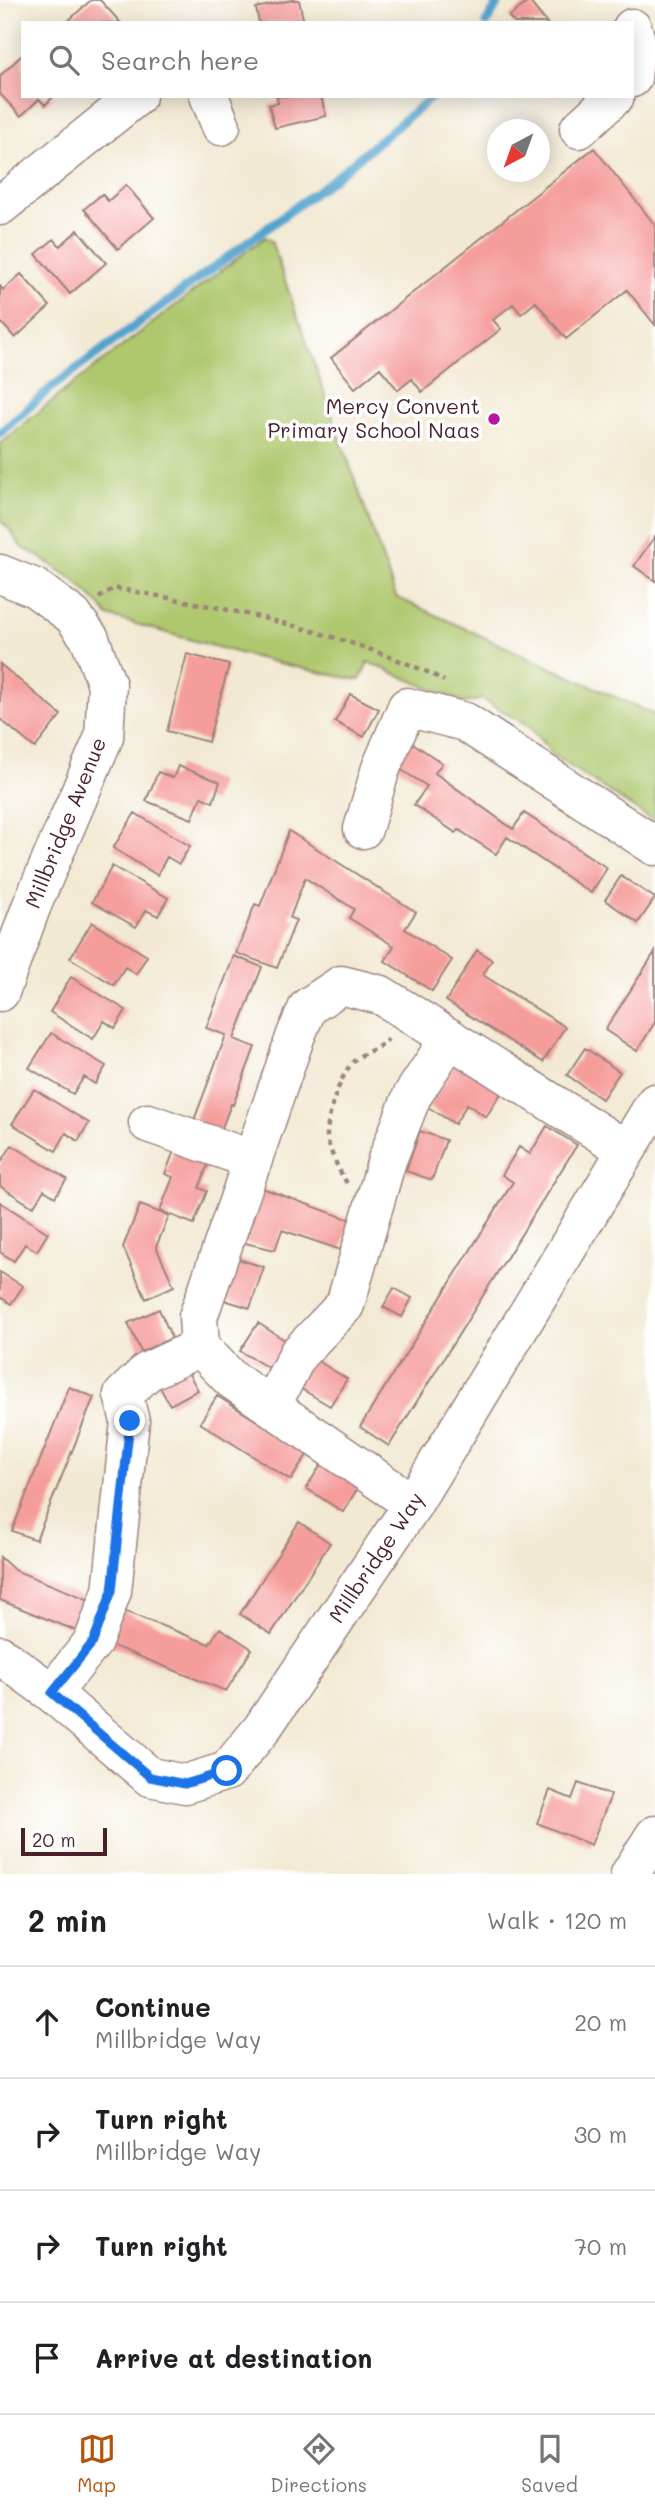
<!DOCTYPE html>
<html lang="en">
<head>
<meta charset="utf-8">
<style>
  :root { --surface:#fff; --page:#f6f6f6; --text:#202124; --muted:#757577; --line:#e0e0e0; --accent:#b45309 }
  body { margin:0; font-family:Mali,sans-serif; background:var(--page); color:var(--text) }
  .compass { position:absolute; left:487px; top:119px; width:63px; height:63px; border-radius:50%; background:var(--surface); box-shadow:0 4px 18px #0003; rotate:221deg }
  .scale { position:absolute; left:21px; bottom:18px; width:86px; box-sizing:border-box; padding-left:7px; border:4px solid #4a1f2b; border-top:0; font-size:19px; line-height:24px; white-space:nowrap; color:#4a1f2b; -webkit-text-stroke:5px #fff; paint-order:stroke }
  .stop { position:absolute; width:21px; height:21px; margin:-16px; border:5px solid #1a73e8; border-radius:50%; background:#fff }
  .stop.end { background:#1a73e8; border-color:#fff; box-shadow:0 2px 7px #0008 }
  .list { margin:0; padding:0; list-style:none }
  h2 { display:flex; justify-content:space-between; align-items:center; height:91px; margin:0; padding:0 28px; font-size:30px }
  h2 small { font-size:23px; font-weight:400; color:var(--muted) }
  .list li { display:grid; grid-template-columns:46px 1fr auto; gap:21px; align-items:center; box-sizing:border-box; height:112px; padding:0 28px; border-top:2px solid var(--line) }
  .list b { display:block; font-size:26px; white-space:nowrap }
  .list p { margin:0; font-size:23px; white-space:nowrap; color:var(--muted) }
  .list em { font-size:23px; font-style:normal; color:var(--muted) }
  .icon { flex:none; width:38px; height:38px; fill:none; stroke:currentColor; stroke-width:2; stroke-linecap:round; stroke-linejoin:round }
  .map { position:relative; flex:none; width:655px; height:1874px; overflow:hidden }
  .search { position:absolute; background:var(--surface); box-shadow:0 4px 18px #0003; left:21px; right:21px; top:21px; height:77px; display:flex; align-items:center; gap:18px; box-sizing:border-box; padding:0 24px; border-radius:0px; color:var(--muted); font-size:26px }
  .sheet { height:539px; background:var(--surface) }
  nav { display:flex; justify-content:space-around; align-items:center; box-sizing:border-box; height:98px; border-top:2px solid var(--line); background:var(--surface); font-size:19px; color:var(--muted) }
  nav a { display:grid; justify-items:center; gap:4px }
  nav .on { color:var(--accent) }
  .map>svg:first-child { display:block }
  .green { fill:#afc86e; stroke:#7c744c; stroke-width:2 }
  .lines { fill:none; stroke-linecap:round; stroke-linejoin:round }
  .stream { stroke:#52a3cd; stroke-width:9 }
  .building { fill:#f59d9b }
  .minor-casing { stroke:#9e847f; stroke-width:41 }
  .path { stroke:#9e847f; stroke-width:4.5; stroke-dasharray:5 5; stroke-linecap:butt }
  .minor { stroke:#fff; stroke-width:38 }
  .route { stroke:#1a73e8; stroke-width:9 }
  .poi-dot { fill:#b5179e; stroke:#fff; stroke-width:2.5 }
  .labels { text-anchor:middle; stroke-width:7; stroke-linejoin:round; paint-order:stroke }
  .poi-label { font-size:21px; fill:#4a1f2b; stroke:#fff; text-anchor:end }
  .street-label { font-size:21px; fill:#4a1f2b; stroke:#fff }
</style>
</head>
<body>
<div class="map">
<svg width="655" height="1874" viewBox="0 0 655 1874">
  <rect width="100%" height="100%" fill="#fff"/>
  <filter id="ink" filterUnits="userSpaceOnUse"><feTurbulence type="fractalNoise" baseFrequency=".0143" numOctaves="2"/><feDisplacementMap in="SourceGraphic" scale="14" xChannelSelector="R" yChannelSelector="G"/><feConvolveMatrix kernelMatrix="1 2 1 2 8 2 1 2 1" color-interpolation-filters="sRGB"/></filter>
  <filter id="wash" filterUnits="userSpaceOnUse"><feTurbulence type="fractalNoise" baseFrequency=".00686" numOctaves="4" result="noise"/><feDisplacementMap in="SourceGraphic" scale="28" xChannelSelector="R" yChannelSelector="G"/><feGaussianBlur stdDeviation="1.57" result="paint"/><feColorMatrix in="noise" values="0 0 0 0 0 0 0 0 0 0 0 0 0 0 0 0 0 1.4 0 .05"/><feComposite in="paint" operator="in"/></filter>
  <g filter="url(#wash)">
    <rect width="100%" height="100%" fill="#f2e9d3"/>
    <path class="green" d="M265 237 271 241 396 597 655 715V822L553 755 530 727 482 699 464 703 368 662 360 680C274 665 191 640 108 616L100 605 74 580 37 555 21 547 11 531 0 520V444L69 387Z"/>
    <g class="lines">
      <path class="stream" d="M486 23 500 0
        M0 433 52 387 332 180 433 96"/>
    </g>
    <g id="blocks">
      <path class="building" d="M91 0H100L121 23H66Z
        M292 0H299L304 23H259L256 8Z
        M529 1 547 23H514L509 17Z
        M23 54V96H54L45 105 39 99 21 116 0 94V76Z
        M277 96H321L326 116 275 128 269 105 278 103Z
        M594 148 655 225V325L627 290 566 339 536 302 521 314 513 304 493 320 501 329 422 392 412 379 398 390 380 368 355 388 331 358Z
        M126 185 154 218 118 249 84 209 102 194 108 201Z
        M78 230 106 263 70 294 36 254 54 239 60 246Z
        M21 274 50 306 15 338 0 321V286L3 290Z
        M655 536V581L634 566Z
        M187 654 229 665 208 742 167 731Z
        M0 664 61 715 35 748 0 719Z
        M350 694 379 709 364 737 335 722Z
        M408 740 442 763 435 773 513 829 524 813 607 868 591 893 507 837 496 854 459 830 456 833 414 805 427 786 392 764Z
        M178 766 220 782 213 802 201 797 192 819 146 801 158 772 173 778Z
        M135 813 190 846 179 864 167 857 157 875 113 848Z
        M289 831 416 912 405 929 452 960 432 991 385 961 394 946 349 918 354 909 305 878 290 918 296 920 277 968 236 953 255 904 260 906Z
        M112 866 168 898 158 916 146 910 136 927 92 902Z
        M621 876 655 898 638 923 605 900Z
        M92 922 147 956 136 974 125 967 114 985 70 958Z
        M477 950 492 960 483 975 565 1027 543 1062 446 1001Z
        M655 952V1022L637 1051 605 1030Z
        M234 956 262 967 234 1039 255 1047 233 1105 231 1104 217 1141 190 1131 226 1035 206 1028Z
        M71 977 126 1010 115 1028 104 1021 93 1039 50 1012Z
        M51 1033 106 1066 95 1084 84 1077 73 1094 29 1068Z
        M585 1048 620 1072 602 1099 567 1075Z
        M457 1061 503 1090 486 1117 467 1104 455 1124 428 1107Z
        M34 1089 89 1123 78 1141 66 1133 56 1151 12 1124Z
        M547 1126 577 1145 389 1446 360 1427 513 1182 502 1175 511 1160 519 1147 530 1154Z
        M420 1131 446 1140 432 1180 406 1171Z
        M178 1141 212 1154 199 1188 207 1191 194 1224 160 1211 173 1177 165 1174Z
        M12 1145 67 1179 55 1197 44 1190 33 1207 0 1186V1164Z
        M262 1188 351 1220 341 1250 282 1230 275 1250 245 1243Z
        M0 1202 48 1233 37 1251 25 1244 14 1261 0 1252Z
        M140 1205 169 1216 156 1247 174 1286 146 1299 123 1247Z
        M238 1259 264 1267 250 1308 224 1300Z
        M0 1272 23 1286 11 1304 0 1297Z
        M394 1288 412 1298 402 1317 383 1307Z
        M159 1309 172 1338 141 1352 128 1323Z
        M258 1323 294 1346 277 1373 240 1351Z
        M310 1356 347 1379 330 1406 293 1384Z
        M182 1362 198 1390 170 1405 154 1377Z
        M69 1387 94 1397 36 1540 12 1531Z
        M217 1396 308 1453 291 1480 200 1423Z
        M323 1462 359 1486 343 1512 306 1488Z
        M299 1522 330 1543 271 1634 240 1614Z
        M0 1557 14 1570 97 1603 84 1634 0 1600Z
        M121 1610 209 1644 220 1628 252 1649 226 1691 108 1644Z
        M578 1783 611 1795 591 1845 537 1823 550 1790 572 1799Z"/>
    </g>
  </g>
  <g filter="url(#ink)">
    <use href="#blocks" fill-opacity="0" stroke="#9e847f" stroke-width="2"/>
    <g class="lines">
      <g class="minor-casing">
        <g id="minor">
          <path d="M632 28 636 40 632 78"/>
          <path d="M209 96 221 126"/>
          <path d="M579 129 615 96"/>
          <path d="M0 206 137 96"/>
          <path d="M0 574 35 588 73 616 90 639 107 685 104 737 32 905 0 992"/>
          <path d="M363 829 381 768 407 707 465 722 655 846"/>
          <path d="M148 1123 253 1160"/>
          <path d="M271 1406 298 1354 345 1305 387 1160 412 1096 450 1038"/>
          <path d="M413 1504 231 1379 200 1347 198 1317 296 1035 308 1007 341 985 381 995 625 1149"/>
          <path id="s1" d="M0 1655 52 1693 150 1777 185 1784 227 1771 261 1730 413 1504 655 1103"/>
          <path d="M52 1693 93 1642 112 1591 130 1421 123 1395 147 1372 200 1347"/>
          <path d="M630 1874 655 1835"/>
        </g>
      </g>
      <path class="path" d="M99 598 114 588C205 604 298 622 385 655 405 663 426 670 444 681
        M347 1183C340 1173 326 1145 327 1133 328 1114 341 1071 356 1059 366 1051 379 1049 388 1039"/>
      <use href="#minor" class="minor"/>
    </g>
  </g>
  <g class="lines" filter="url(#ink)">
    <path class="route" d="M130 1421 112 1591 93 1642 52 1693 150 1777 185 1784 227 1771"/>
  </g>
  <circle class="poi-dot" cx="494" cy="419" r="7"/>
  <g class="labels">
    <g class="poi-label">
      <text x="480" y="414">Mercy Convent<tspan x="480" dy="24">Primary School Naas</tspan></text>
    </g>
    <g class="street-label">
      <text transform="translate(66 823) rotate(-68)" y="7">Millbridge Avenue</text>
      <text dy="7" stroke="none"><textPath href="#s1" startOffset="534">Millbridge Way</textPath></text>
    </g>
  </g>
</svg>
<svg class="compass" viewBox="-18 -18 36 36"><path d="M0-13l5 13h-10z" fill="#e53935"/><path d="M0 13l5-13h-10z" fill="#757577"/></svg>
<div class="scale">20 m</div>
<div class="stop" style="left:227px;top:1771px"></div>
<div class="stop end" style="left:130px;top:1421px"></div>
<div class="search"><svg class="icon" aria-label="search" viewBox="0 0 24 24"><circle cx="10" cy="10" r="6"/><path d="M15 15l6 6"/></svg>Search here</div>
</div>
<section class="sheet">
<h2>2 min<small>Walk · 120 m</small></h2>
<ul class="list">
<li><svg class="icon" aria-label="ahead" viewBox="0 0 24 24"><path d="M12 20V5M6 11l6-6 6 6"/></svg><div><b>Continue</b><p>Millbridge Way</p></div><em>20 m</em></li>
<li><svg class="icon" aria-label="right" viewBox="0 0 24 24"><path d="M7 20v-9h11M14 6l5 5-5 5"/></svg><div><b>Turn right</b><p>Millbridge Way</p></div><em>30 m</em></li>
<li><svg class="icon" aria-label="right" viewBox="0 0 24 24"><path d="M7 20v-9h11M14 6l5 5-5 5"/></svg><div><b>Turn right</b></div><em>70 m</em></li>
<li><svg class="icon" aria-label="arrive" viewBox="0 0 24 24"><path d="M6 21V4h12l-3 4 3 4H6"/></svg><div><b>Arrive at destination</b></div></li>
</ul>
</section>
<nav>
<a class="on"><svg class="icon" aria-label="map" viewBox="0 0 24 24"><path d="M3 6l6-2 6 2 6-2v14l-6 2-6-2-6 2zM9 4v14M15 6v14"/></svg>Map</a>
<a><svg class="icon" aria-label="directions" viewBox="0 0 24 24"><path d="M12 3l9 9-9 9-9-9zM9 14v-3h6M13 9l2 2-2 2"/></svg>Directions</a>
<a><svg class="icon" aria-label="saved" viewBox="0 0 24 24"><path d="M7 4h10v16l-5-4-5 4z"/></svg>Saved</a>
</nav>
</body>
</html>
